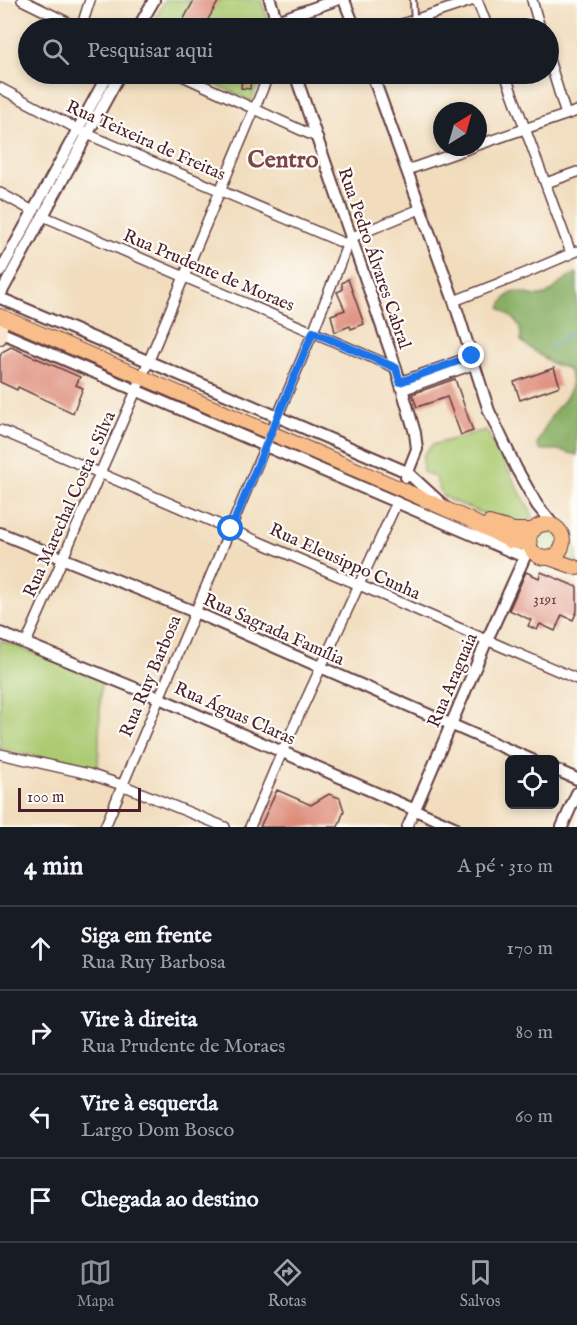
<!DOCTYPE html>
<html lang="pt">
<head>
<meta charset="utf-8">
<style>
  :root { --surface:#171b24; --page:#242831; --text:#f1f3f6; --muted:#9ea1a6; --line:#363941; --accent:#8c9099 }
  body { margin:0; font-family:"IM FELL English",serif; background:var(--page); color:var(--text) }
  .controls { position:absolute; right:18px; bottom:18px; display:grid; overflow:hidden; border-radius:9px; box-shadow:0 3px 9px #0003 }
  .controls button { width:54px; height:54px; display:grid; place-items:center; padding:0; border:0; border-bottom:2px solid var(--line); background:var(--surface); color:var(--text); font:30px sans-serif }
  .compass { position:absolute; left:433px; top:102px; width:54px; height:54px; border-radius:50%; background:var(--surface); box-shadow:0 3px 9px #0003; rotate:37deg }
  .scale { position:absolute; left:18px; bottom:15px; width:123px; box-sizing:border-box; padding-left:6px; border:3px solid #4a1f2b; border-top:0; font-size:16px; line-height:21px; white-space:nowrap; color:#4a1f2b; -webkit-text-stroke:4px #fdfcf7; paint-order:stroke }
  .stop { position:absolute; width:18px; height:18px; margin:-14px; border:4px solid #1a73e8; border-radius:50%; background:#fff }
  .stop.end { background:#1a73e8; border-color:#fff; box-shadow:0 2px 6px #0008 }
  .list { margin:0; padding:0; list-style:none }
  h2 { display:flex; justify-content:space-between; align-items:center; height:78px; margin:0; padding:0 24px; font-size:26px }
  h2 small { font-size:20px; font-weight:400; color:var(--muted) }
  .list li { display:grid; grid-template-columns:39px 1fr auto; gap:18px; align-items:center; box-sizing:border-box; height:84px; padding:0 24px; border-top:2px solid var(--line) }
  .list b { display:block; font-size:22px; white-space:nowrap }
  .list p { margin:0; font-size:20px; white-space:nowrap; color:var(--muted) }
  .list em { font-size:20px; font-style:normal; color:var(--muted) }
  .icon { flex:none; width:33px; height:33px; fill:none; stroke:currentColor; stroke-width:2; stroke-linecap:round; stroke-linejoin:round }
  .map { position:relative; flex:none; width:577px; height:827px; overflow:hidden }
  .search { position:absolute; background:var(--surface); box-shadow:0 3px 9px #0003; left:18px; right:18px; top:18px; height:66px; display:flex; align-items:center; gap:15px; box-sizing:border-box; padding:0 21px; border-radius:33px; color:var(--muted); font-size:22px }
  .sheet { height:414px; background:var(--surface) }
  nav { display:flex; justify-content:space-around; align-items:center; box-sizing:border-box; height:84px; border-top:2px solid var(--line); background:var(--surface); font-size:16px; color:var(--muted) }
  nav a { display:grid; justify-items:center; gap:3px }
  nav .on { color:var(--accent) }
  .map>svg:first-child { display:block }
  .green { fill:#abca71; stroke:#7a744e; stroke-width:1.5 }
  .forest { fill:#88ae63; stroke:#696647; stroke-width:1.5 }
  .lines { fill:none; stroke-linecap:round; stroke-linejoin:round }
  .stream { stroke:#58aad3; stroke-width:2 }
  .building { fill:#de8c7a }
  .service-casing { stroke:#633c41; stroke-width:8 }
  .minor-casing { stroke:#633c41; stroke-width:12 }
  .tertiary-casing { stroke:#633c41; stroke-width:14 }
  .secondary-casing { stroke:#633c41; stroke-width:15 }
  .primary-casing { stroke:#633c41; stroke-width:16 }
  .service { stroke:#fff; stroke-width:4.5 }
  .minor { stroke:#fff; stroke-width:9 }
  .tertiary { stroke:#fff; stroke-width:10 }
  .secondary { stroke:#fce5d0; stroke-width:12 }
  .primary { stroke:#f8bd89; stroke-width:14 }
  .route { stroke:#1a73e8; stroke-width:8 }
  .labels { text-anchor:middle; stroke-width:4.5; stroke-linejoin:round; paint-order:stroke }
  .number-label { font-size:15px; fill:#6f3a3f }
  .street-label { font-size:18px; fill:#4a1f2b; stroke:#fdfcf7 }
  .district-label { font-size:24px; font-weight:bold; fill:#7e4547; stroke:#fdfcf7 }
</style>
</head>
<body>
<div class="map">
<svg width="577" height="827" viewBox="0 0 577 827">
  <rect width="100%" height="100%" fill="#fdfcf7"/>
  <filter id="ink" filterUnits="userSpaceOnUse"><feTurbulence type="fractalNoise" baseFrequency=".0167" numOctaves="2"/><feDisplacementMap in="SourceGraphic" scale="12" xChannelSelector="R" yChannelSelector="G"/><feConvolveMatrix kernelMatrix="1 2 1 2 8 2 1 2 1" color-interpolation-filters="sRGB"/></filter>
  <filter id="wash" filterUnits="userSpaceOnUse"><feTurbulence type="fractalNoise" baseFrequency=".008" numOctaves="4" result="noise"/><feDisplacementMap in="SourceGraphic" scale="24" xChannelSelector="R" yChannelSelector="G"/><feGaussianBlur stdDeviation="1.35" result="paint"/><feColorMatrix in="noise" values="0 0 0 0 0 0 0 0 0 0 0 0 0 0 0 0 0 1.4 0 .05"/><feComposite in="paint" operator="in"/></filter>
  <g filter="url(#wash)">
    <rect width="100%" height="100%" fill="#f1ddbd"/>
    <path class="green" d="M165 0H190L193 2 194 0H214L218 2 219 0H261L271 28H151Z
      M193 74H263L251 101Z
      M486 430 533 516 527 524 514 526 450 500 442 495 435 477 423 472V456L432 445Z
      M532 541a15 15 0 1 1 30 0a15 15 0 1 1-30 0Z
      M566 539 577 548V565L560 555 566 547Z
      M0 640 101 678 98 770 0 749Z"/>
    <path class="forest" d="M577 273V455L558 450H540L537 445C538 440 553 412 557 408 567 399 577 383 568 370 563 365 557 366 551 363 547 360 524 344 521 341 522 322 514 319 500 308 513 278 527 301 545 295 553 292 557 285 564 280 568 277 573 275 577 273Z"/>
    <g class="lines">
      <path class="stream" d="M550 347 577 330"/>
    </g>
    <g id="blocks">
      <path class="building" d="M194 0H214L218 2 203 28H179Z
        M242 77H251L250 89 241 88Z
        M348 279 364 324 351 329 350 326 335 332 331 315 345 310 337 292 342 290V283Z
        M11 347 80 377 76 385 83 388 73 413 18 387 17 390 0 382V357L2 352Z
        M554 368 560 386 520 400 514 382Z
        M455 379 473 431 461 435 447 397 417 407 412 394Z
        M526 572 539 578 541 572 577 587V611L573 620 562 615 555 631 540 624 537 630 528 626 531 620 509 610Z
        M277 790 311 805 329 794 340 798 344 811 338 827H260Z"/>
    </g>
  </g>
  <g filter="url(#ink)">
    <use href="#blocks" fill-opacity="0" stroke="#633c41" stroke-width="1.5"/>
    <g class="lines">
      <g class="service-casing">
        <path id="service" d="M413 0 414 21"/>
      </g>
      <g class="minor-casing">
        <path id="minor" d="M22 0 79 28
          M477 0 488 28
          M532 0 540 28
          M81 28 90 0
          M390 28 474 0
          M548 56 566 115
          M178 74 316 137
          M505 74 571 253
          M0 88 87 134 348 245
          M478 145 577 111
          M407 170 473 147
          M546 183 577 172
          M0 193 33 211
          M43 216 396 368
          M454 301 528 272 577 251
          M400 382 472 356
          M402 390 475 364
          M0 430 577 679
          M26 643 142 377 269 74
          M0 754 89 774 122 785 225 827
          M105 827 313 332 350 238 420 209
          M250 827 282 752 397 502
          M407 827 415 809"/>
      </g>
      <g class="tertiary-casing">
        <path id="tertiary" d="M270 0 279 28
          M344 0 355 28
          M277 21 336 0
          M138 28 154 0
          M295 74 396 368 415 433 417 449 406 477
          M372 74 454 301 489 411 516 468 537 505 554 526
          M0 272 108 74
          M0 295 120 74
          M0 298 400 469 408 473 444 506
          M0 332 524 557
          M0 533 195 612 532 760
          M0 633 159 698 454 827
          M554 769 577 779
          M415 809 487 640 527 552
          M562 827 577 793"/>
      </g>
      <g class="secondary-casing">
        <path id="secondary" d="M0 338 2 317"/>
      </g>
      <g class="primary-casing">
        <path id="primary" d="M0 316 401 489 468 519 510 541 530 544
          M489 523 514 530H534
          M529 541a17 17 0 1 1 34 0a17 17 0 1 1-34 0Z
          M549 558 577 568"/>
      </g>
      <use href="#service" class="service"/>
      <use href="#minor" class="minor"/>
      <use href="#tertiary" class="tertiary"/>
      <use href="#secondary" class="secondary"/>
      <use href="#primary" class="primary"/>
    </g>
  </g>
  <g class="lines" filter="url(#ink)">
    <path class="route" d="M231 529 313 332 396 368 400 382 472 356"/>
  </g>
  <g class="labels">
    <g class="number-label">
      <text x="545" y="604">3191</text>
    </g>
    <g class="street-label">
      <text transform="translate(146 140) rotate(24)" y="6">Rua Teixeira de Freitas</text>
      <text transform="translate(375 258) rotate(71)" y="6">Rua Pedro Álvares Cabral</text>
      <text transform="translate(209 270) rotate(23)" y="6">Rua Prudente de Moraes</text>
      <text transform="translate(69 504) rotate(-66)" y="6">Rua Marechal Costa e Silva</text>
      <text transform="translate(345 561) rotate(24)" y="6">Rua Eleusippo Cunha</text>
      <text transform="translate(274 629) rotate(24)" y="6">Rua Sagrada Família</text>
      <text transform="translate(150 676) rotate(-67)" y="6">Rua Ruy Barbosa</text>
      <text transform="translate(452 680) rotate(-67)" y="6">Rua Araguaia</text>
      <text transform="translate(235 713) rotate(24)" y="6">Rua Águas Claras</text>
    </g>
    <g class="district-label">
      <text x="283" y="167">Centro</text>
    </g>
  </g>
</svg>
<div class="controls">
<button><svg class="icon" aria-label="locate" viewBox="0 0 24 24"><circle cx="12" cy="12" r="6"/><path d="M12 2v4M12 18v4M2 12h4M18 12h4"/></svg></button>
</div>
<svg class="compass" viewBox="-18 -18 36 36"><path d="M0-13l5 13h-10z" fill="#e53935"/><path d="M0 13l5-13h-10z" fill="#9ea1a6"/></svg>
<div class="scale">100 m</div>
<div class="stop" style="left:231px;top:529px"></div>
<div class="stop end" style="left:472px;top:356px"></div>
<div class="search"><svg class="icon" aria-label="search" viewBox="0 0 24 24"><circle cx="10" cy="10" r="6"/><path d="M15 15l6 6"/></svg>Pesquisar aqui</div>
</div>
<section class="sheet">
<h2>4 min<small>A pé · 310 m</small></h2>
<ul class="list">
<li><svg class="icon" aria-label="ahead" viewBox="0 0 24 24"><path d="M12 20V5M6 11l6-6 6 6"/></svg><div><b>Siga em frente</b><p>Rua Ruy Barbosa</p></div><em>170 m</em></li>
<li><svg class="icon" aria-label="right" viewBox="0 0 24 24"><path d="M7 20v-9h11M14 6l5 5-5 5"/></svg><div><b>Vire à direita</b><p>Rua Prudente de Moraes</p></div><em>80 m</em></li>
<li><svg class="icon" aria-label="left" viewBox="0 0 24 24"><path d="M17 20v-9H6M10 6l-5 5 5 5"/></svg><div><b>Vire à esquerda</b><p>Largo Dom Bosco</p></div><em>60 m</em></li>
<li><svg class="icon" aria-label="arrive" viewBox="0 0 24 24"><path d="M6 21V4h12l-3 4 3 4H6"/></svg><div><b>Chegada ao destino</b></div></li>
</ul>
</section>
<nav>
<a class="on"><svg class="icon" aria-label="map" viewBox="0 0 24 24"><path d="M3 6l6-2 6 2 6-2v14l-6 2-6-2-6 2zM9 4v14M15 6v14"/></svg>Mapa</a>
<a><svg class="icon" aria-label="directions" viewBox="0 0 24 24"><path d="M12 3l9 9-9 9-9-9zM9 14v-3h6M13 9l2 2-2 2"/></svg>Rotas</a>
<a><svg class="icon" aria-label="saved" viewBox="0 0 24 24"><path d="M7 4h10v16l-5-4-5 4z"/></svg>Salvos</a>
</nav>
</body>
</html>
